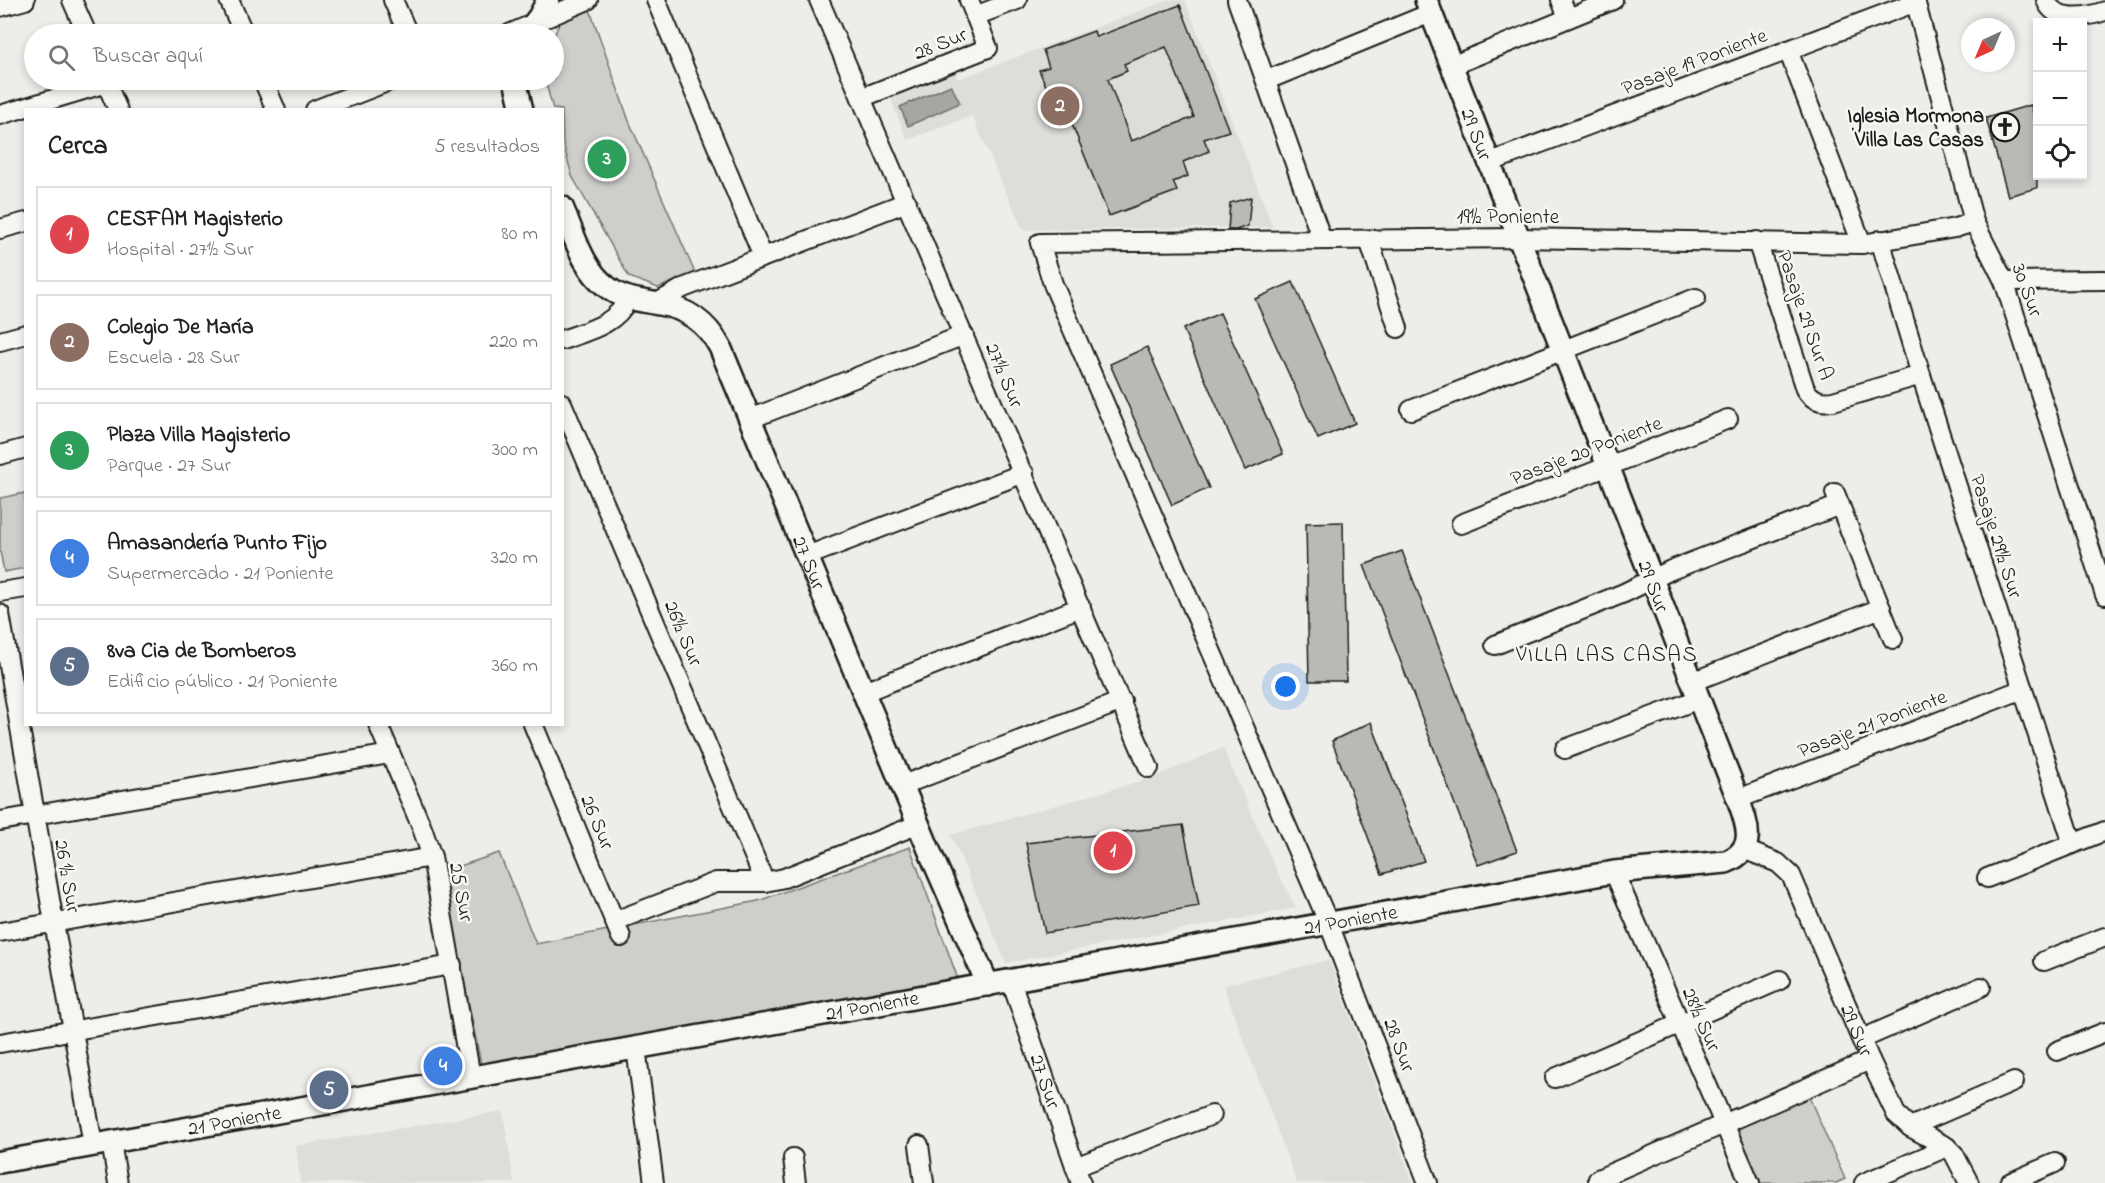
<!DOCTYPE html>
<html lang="es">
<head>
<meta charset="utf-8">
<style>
  :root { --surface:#fff; --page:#f6f6f6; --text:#222; --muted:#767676; --line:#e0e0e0; --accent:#1c1c1c }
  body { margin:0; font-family:"Indie Flower",sans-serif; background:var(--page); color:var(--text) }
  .controls { position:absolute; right:18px; top:18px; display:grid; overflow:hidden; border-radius:0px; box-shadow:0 3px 9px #0003 }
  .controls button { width:54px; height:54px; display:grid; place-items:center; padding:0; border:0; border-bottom:2px solid var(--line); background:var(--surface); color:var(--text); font:30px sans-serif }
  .compass { position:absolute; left:1961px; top:18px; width:54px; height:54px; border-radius:50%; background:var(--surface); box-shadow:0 3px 9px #0003; rotate:224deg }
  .you { position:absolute; left:1286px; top:687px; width:21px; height:21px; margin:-15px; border:4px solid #fff; border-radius:50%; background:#1a73e8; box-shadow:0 0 0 9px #1a73e833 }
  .badge { display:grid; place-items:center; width:39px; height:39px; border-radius:50%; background:var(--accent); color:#fff; font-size:20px; font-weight:700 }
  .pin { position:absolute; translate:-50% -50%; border:3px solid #fff; box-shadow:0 2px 6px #0006 }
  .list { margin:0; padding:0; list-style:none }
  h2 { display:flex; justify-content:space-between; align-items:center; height:78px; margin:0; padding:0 24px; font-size:26px }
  h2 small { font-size:20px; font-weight:400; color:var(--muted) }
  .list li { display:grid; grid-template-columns:39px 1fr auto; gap:18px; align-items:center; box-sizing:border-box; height:96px; margin:0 12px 12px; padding:0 12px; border:2px solid var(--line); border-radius:0px }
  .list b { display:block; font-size:22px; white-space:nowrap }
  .list p { margin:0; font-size:20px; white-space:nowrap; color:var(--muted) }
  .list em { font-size:20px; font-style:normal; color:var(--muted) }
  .icon { flex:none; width:33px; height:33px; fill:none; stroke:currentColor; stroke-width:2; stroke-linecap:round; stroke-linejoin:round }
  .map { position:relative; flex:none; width:2105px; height:1183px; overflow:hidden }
  .search { position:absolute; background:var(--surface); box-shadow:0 3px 9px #0003; left:24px; top:24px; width:540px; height:66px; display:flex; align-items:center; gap:15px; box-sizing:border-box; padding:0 21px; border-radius:33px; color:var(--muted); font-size:22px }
  .panel { position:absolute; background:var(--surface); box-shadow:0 3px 9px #0003; left:24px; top:108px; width:540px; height:618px; border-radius:0px }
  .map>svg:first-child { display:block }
  .built { fill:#ddddda }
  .green { fill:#cececb; stroke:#757574; stroke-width:1.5 }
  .water { fill:#a6a6a3; stroke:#6f6f6d; stroke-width:1.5 }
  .building { fill:#b9b9b6; stroke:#1c1c1c; stroke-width:1.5; fill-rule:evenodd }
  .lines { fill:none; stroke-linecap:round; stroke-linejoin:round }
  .minor-casing { stroke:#1c1c1c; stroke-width:22 }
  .tertiary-casing { stroke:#1c1c1c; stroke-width:26 }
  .minor { stroke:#f6f6f2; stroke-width:18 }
  .tertiary { stroke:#f6f6f2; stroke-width:21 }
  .labels { text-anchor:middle; stroke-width:5; stroke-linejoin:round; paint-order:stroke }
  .street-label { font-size:21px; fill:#1c1c1c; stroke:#f6f6f2 }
  .poi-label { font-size:21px; font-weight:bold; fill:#1c1c1c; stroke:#f6f6f2; text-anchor:end }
  .neighbourhood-label { font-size:22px; letter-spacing:1.5px; fill:#1c1c1c; stroke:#f6f6f2 }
</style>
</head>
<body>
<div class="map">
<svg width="2105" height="1183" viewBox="0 0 2105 1183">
  <rect width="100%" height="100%" fill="#edede9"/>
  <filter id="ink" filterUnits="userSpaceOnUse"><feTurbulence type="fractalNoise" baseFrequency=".0167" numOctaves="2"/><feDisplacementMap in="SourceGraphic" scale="12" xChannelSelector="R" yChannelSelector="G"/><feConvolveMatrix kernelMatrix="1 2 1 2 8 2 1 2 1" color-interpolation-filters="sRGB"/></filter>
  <g filter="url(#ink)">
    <path class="built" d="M1169 0H1185L1273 227 1023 230 972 116 907 140 890 97 954 71 958 79Z
      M1223 748 1275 867 1296 908 1006 963 951 835 1152 778Z
      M1329 960 1413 1183H1297L1223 985Z
      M503 1111 514 1183H300L296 1146Z"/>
    <path class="green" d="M590 10 629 121 695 273 658 288 629 277 572 176 563 143 562 110 553 109 545 80H554V37L559 23Z
      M25 493V568L4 572 0 551V498Z
      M910 847 959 982 572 1047 481 1064 442 872 499 853 536 944 758 901Z
      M1809 1097 1845 1179 1836 1183H1759L1749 1163 1737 1129Z"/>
    <path class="water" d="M951 85 960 103 908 126 900 107Z"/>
    <path class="building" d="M1180 5 1229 131 1204 139 1209 151 1183 162 1188 176 1173 182 1177 191 1109 216 1061 97 1052 100 1039 70 1049 67 1043 50 1094 31 1096 37ZM1166 47 1194 117 1131 141 1108 79 1127 71 1124 64Z
      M2031 105 2037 128V188L2008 196 1986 118Z
      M1251 197 1248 226 1236 230H1228L1230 203Z
      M1293 282 1355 423 1318 439 1255 299Z
      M1220 313 1283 454 1245 470 1183 329Z
      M1147 347 1209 488 1172 505 1110 364Z
      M1343 522 1346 681H1309L1306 523Z
      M1402 551 1517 851 1478 865 1364 565Z
      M1371 722 1424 861 1382 874 1332 741Z
      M1183 825 1199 906 1045 933 1026 843Z"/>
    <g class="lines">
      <g class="minor-casing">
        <g id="minor">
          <path d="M72 0 87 34"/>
          <path d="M229 0 244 34"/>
          <path d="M393 0 408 34"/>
          <path d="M656 0 763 257"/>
          <path d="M819 0 1149 768"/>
          <path d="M1237 0 1322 240"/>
          <path d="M1561 0 1568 18"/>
          <path d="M1915 0 1974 222 2004 281 2105 595"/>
          <path d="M2046 0C2054 23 2088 17 2105 11"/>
          <path d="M0 7 25 0"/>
          <path d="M975 16 1017 0"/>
          <path d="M509 34 588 0"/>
          <path d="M1788 50 1862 244"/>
          <path d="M1451 66 1613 0"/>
          <path d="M105 80 118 110"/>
          <path d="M263 80 276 110"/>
          <path d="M1267 80 1431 13"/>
          <path d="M861 98 988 48 969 0"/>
          <path d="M315 110 392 80"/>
          <path d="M0 115 107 83"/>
          <path d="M1488 163 1916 2"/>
          <path d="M0 229 26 222"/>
          <path d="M1369 240 1398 328"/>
          <path d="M1880 240 1921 375 2073 844"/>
          <path d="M1757 241 1805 389C1812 400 1821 403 1833 401L1921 375"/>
          <path d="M2004 281 2105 280"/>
          <path d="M657 303 683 288 907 202"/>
          <path d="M562 340C587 331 616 325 628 299"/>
          <path d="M0 341 26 334"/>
          <path d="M562 403 765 882"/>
          <path d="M1411 410 1696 298"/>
          <path d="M750 419 964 335"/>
          <path d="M0 455 26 448"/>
          <path d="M1835 493 1893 639"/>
          <path d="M1461 524 1728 419"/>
          <path d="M807 556 1024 473"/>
          <path d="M0 592 26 588"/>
          <path d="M0 614 93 1145"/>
          <path d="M1495 645 1624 593 1671 570 1840 505"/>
          <path d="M1692 682 1881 608"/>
          <path d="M864 692 1081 607"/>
          <path d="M378 724 422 828 432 857 471 1077"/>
          <path d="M533 724 621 937"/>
          <path d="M1565 749 1699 699"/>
          <path d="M903 785 1122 701"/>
          <path d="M1738 799 2023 689"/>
          <path d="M0 821 390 754"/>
          <path id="s1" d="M1743 849 1778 863 1791 875 1870 1060 1896 1114 1910 1127 1947 1147 1954 1154 1969 1183"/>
          <path d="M1614 872 1750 1183"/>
          <path d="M1987 878 2105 831"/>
          <path d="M615 921 716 882H765L784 878 919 824"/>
          <path d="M0 932 432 857"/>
          <path d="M2044 961 2105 937"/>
          <path id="s2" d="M1011 981 1081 1183"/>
          <path d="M1862 1039 1981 987"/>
          <path d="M0 1043 452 965"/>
          <path d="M636 1048 654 1183"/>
          <path d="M2057 1051 2105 1032"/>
          <path d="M1555 1078 1780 980"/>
          <path d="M1910 1127 2014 1082"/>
          <path d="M111 1142 118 1183"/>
          <path d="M919 1145 924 1183"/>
          <path d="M793 1158 796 1183"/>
          <path d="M1075 1167 1212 1115"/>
          <path d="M1598 1179 1870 1060"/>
          <path d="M1428 1183 1329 924 1053 284 1040 243 1517 238 1862 244 1955 228 1974 222"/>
          <path d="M1864 1183 1947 1147"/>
          <path d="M2009 1183 2055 1163"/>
        </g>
      </g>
      <g class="tertiary-casing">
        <g id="tertiary">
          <path d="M526 34 539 17 548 0"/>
          <path d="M515 80 522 110"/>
          <path id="s3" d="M562 207C574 235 583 269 607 287 623 300 640 300 659 304 686 308 707 323 720 347L932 857 988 985"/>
          <path id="s4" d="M0 1162 1614 872 1726 862C1758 849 1747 824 1738 799L1426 0"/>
        </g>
      </g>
      <use href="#minor" class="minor"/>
      <use href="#tertiary" class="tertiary"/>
    </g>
  </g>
  <defs>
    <g id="church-ring" transform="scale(1.5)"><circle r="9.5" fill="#f6f6f2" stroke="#1c1c1c" stroke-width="1.5"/><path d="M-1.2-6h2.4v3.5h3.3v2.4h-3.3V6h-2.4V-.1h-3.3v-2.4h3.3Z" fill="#1c1c1c"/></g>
  </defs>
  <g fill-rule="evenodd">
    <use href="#church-ring" x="2005" y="127"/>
  </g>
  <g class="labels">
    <g class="street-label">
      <text transform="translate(940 43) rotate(-22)" y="7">28 Sur</text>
      <text transform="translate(1694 61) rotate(-21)" y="7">Pasaje 19 Poniente</text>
      <text transform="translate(1477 134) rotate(69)" y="7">29 Sur</text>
      <text x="1508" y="223">19½ Poniente</text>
      <text transform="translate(2028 290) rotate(70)" y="7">30 Sur</text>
      <text transform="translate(1806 315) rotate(71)" y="7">Pasaje 29 Sur A</text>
      <text transform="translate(1005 375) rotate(67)" y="7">27½ Sur</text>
      <text transform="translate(1586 450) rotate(-21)" y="7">Pasaje 20 Poniente</text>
      <text transform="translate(1997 536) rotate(72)" y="7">Pasaje 29½ Sur</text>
      <text dy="7" stroke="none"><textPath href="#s3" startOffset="459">27 Sur</textPath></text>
      <text transform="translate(1654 586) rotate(69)" y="7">29 Sur</text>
      <text transform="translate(684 633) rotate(67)" y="7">26½ Sur</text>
      <text transform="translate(1872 723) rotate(-21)" y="7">Pasaje 21 Poniente</text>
      <text transform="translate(598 822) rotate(67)" y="7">26 Sur</text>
      <text transform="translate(68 876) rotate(80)" y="7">26 ½ Sur</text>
      <text transform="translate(462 892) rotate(79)" y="7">25 Sur</text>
      <text dy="7" stroke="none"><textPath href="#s4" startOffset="1372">21 Poniente</textPath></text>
      <text dy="7" stroke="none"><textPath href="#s4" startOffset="886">21 Poniente</textPath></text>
      <text transform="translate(1702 1019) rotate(66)" y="7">28½ Sur</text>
      <text dy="7" stroke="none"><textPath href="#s1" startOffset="224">29 Sur</textPath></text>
      <text transform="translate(1400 1045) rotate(69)" y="7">28 Sur</text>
      <text dy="7" stroke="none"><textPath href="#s2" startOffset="106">27 Sur</textPath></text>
      <text dy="7" stroke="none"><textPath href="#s4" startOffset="238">21 Poniente</textPath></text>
    </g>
    <g class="poi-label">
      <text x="1984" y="122">Iglesia Mormona<tspan x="1984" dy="24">Villa Las Casas</tspan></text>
    </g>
    <g class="neighbourhood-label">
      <text x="1607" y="661">VILLA LAS CASAS</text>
    </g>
  </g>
</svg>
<div class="controls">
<button>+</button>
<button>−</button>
<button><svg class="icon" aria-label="locate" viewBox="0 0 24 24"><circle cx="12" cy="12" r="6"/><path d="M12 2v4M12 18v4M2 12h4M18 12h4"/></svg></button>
</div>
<svg class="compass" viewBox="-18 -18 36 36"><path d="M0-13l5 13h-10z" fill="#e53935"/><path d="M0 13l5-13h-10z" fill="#767676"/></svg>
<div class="you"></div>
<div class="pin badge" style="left:1113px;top:851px;background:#e0444e">1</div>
<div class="pin badge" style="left:1060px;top:106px;background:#8d6e63">2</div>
<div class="pin badge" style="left:607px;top:159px;background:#2e9e5b">3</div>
<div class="pin badge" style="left:443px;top:1066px;background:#3f7fe0">4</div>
<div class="pin badge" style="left:329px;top:1090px;background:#5c6f8a">5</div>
<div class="search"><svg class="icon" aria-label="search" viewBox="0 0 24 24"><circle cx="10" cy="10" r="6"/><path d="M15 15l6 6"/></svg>Buscar aquí</div>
<section class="panel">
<h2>Cerca<small>5 resultados</small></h2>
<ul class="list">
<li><span class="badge" style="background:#e0444e">1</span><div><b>CESFAM Magisterio</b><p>Hospital · 27½ Sur</p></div><em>80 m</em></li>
<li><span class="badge" style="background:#8d6e63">2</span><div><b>Colegio De María</b><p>Escuela · 28 Sur</p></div><em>220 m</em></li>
<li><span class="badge" style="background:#2e9e5b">3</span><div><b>Plaza Villa Magisterio</b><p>Parque · 27 Sur</p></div><em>300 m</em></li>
<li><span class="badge" style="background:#3f7fe0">4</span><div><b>Amasandería Punto Fijo</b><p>Supermercado · 21 Poniente</p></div><em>320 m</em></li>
<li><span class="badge" style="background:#5c6f8a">5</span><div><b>8va Cia de Bomberos</b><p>Edificio público · 21 Poniente</p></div><em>360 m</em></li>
</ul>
</section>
</div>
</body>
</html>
